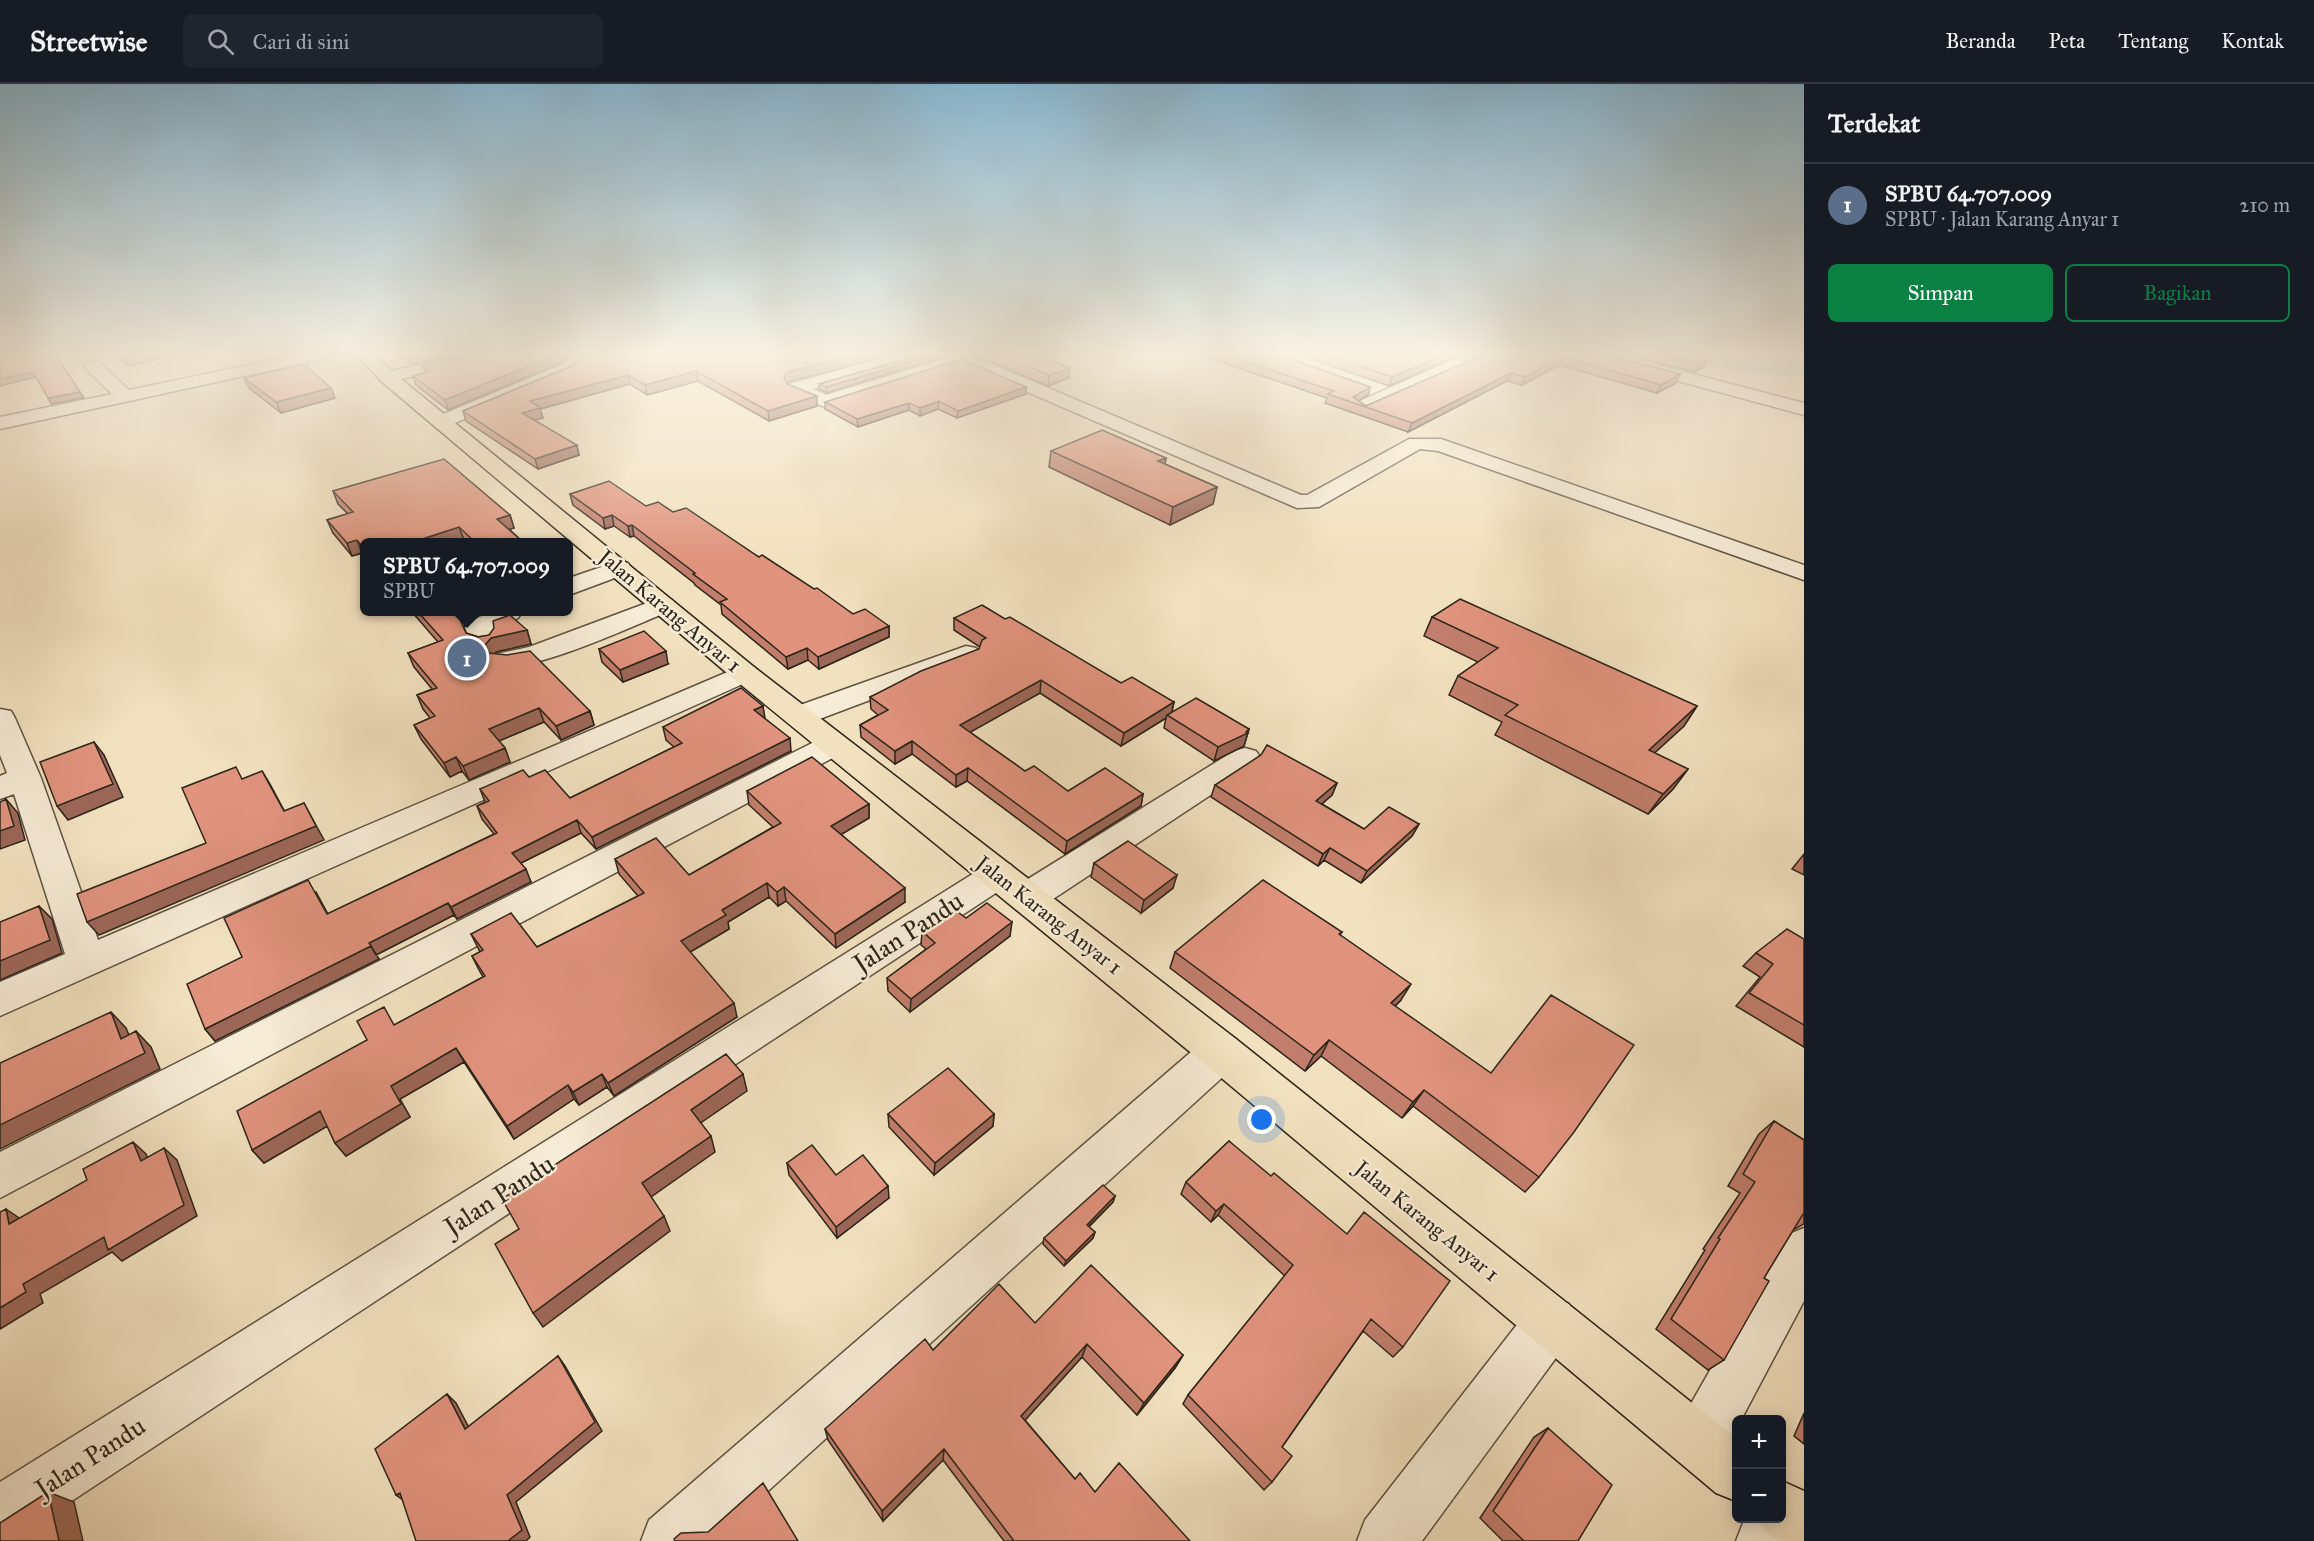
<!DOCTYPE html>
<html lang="id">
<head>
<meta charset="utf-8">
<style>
  :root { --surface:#171b24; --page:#20242c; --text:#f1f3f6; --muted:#9ea1a6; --line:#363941; --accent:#0b8043 }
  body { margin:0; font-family:"IM FELL Great Primer",serif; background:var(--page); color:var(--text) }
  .controls { position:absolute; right:18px; bottom:18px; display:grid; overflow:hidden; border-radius:9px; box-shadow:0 3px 15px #0003 }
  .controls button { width:54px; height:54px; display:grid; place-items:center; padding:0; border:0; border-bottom:2px solid var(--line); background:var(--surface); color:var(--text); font:30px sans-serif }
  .you { position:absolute; left:1262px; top:1036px; width:21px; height:21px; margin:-15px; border:4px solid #fff; border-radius:50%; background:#1a73e8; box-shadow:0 0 0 9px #1a73e833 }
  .badge { display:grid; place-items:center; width:39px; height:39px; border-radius:50%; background:var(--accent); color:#fff; font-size:20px; font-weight:700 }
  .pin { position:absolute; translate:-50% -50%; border:3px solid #fff; box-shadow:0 2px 6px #0006 }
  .popup { position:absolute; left:360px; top:454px; width:213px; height:78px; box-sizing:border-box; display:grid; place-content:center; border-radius:9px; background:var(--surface); filter:drop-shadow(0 2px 4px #0005); font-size:20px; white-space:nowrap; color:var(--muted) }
  .popup b { font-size:22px; color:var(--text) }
  .popup::after { content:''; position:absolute; left:50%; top:100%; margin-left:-12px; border:12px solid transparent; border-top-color:var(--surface) }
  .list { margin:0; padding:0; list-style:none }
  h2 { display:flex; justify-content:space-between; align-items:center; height:78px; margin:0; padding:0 24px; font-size:26px }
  h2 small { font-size:20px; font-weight:400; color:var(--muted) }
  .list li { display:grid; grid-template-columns:39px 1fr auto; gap:18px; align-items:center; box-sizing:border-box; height:84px; padding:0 24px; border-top:2px solid var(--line) }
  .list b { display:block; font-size:22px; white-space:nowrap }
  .list p { margin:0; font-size:20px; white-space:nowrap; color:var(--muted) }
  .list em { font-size:20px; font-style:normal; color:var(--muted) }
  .actions { display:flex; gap:12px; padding:18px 24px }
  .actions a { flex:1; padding:14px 0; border:2px solid var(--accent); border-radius:9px; text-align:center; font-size:21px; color:var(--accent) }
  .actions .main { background:var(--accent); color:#fff }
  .icon { flex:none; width:33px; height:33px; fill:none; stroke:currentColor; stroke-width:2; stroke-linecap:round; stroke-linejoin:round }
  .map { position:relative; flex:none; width:1804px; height:1457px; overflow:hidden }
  header { display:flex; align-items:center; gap:36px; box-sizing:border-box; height:84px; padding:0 30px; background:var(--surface); border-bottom:2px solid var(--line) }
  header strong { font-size:28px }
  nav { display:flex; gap:33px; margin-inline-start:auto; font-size:21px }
  .search { width:420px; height:54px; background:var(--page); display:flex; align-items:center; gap:15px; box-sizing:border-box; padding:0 21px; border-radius:9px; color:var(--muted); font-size:22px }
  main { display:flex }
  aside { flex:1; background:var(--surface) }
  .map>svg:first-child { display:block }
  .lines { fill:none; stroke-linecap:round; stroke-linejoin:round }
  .river { fill:#9bbeb1; fill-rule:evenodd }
  .minor-casing { stroke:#5e5343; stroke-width:3 }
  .major-casing { stroke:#2d241a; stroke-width:3 }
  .minor { fill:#f7ecd5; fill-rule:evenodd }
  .major { fill:#f2e1bf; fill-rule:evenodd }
  .wall { fill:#c17e6c; stroke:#2d241a; stroke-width:1.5 }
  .shaded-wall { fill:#9d6758; stroke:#2d241a; stroke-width:1.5 }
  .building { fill:#e0937d; stroke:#2d241a; stroke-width:1.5 }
  .labels { text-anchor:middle; stroke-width:5; stroke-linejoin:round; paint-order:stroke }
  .street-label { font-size:21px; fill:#2d241a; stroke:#f7ecd5 }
  .near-street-label { font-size:26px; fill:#2d241a; stroke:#f7ecd5 }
</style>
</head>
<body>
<header>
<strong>Streetwise</strong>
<div class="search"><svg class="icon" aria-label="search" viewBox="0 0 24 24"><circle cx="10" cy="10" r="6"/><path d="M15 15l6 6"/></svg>Cari di sini</div>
<nav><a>Beranda</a><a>Peta</a><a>Tentang</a><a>Kontak</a></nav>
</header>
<main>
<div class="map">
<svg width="1804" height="1457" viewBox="0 0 1804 1457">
  <rect width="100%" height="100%" fill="#f2e1bf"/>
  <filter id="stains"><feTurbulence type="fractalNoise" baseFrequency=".00333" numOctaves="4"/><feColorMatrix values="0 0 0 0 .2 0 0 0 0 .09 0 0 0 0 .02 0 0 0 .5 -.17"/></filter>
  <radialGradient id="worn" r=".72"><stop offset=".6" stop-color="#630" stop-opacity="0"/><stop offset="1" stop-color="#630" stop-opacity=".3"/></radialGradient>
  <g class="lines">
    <path class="river" d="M1679 270H1744L1804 275V293C1763 290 1723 286 1683 276Z"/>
    <g class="minor-casing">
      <path id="minor" d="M0 270H34L31 274 0 279Z
        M301 270H332L323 275 0 345V333L112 310 87 286 84 282 87 278H99L129 306Z
        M575 270H594L573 289 448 342 441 344 431 338 434 334 561 281Z
        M897 270H923L920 274 813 305 826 311 947 274 945 270H968L1301 411H1307L1409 355H1441L1804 481V496L1438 367 1420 365 1319 423 1297 424 962 280 825 323 789 308 787 304 789 300Z
        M1466 270H1488L1485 274 1369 327 1362 329 1352 323 1355 319Z
        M1590 270H1617L1804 319V331L1593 274Z
        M619 477 628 479 631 484 628 489 569 511V494Z
        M663 513 672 516 676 521 672 526C635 541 531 590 496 582L492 576 496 570 529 563Z
        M490 528H522L518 534 493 547 497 556 493 562 483 564 473 562 465 544 469 538Z
        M966 562 976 564 980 570 976 576 809 639 799 641 789 639 784 632 789 625Z
        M744 581 754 583 758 589 754 595 0 932V898L65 870 14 710 0 715V692L7 689 0 671V625L11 627 15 634 41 694 98 856Z
        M833 651 844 654 848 661 844 668 0 1114V1068L822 654Z
        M1245 664 1256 667 1261 674 1256 681 1041 823 1028 827 1015 823 1010 813 1015 803 1234 667Z
        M999 777 1011 781 1017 790 1011 799 20 1451 0 1457V1398L987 781Z
        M1221 950 1236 955 1242 968 1236 981 713 1457H641L649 1436 1206 955Z
        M1804 1144V1217L1741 1336H1736V1343L1718 1377 1699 1385 1680 1377 1672 1358 1680 1339 1787 1151Z
        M1551 1213 1569 1220 1576 1238 1569 1256 1422 1457H1357L1365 1436 1533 1220Z
        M1782 1408 1794 1414 1803 1434 1794 1457H1736L1745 1434H1782Z"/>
    </g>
    <g class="major-casing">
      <path id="major" d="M356 270H374L391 287 469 270H498L496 274 401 295 754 583 1236 955 1736 1354V1417L1716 1409 1206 981 734 595 381 297Z
        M1782 1397 1804 1407V1457C1780 1457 1768 1457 1757 1434H1782Z"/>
    </g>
    <use href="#minor" class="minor"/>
    <use href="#major" class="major"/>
  </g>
  <path class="wall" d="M116 270H177V271L128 282Z
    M397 270H460L411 280Z
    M482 270H572L560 279 448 326 416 301 413 292 425 289 423 282Z
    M585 270H895L788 298 787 300 817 322 769 337 698 297 647 311 630 300 540 325 543 334 535 336 579 371 538 385 466 337 463 327 572 282Z
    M922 270H942V273L826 309 819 305V300L921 271Z
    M973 270H1034L1069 294 1048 302Z
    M1197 270H1276L1370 303 1368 311 1358 317 1366 322 1485 270H1603L1680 290 1676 299 1657 309 1559 281 1522 301 1507 297 1408 348 1325 319 1327 314Z
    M1297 270H1461L1389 302Z
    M1624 270H1689L1708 275 1704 283 1695 288Z
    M244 294 335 314 281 329 249 304Z
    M1026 303V310L957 334 938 325 920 332 909 326 858 343 825 325V318Z
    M1051 367 1166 374 1165 380 1217 403 1213 420 1170 441 1049 383Z
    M333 407 510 431 514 444 509 445 524 459H467L464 456 455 459H365V473L362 469 352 472 333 449 327 436 348 430 338 420Z
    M570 410 646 422 673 428 759 473 853 530 889 542V553L819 585 808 576 788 585 722 530 721 521 695 501 694 499 634 452 630 453 614 442 605 445 573 421Z
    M412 528H462L466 538 464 544 466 549 478 553 527 546 531 560 496 568 494 570 590 627 594 641 561 656 544 638 499 657 505 664 510 678 469 696 462 687 450 693 421 655 414 641 430 634 423 625 417 611 432 605 414 583 408 569 438 558Z
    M1432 533 1697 622 1684 642 1654 669 1688 685 1673 705 1648 730 1495 651 1502 638 1449 611 1458 592 1478 578 1424 552Z
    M954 534 1005 535 1121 599 1174 618 1172 628 1249 645 1244 662 1214 677 1164 644 1166 634 1121 662 1040 609 970 648 1025 687 1068 707 1143 710 1141 722 1065 770 967 697 956 703 912 670 895 680 861 653 860 641 878 631 871 625 870 613 979 565 980 563 954 546Z
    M599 565 668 580 623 598 602 578Z
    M763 622 764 634 791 667 596 765 581 749 521 779 531 798 457 835 454 831 376 871 379 875 215 957 205 945 242 873 316 808 328 830 494 750 482 735 477 722 485 718 480 705 529 693 570 714 674 663 666 656 663 643Z
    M1337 699 1332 711 1322 720 1364 745 1419 740 1412 752 1361 799 1324 776 1318 782 1211 713 1215 701Z
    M747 707 869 720V734L841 750 905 818 836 864 786 817 778 822 769 813 728 838 729 845 690 868 737 933 614 1012 607 1003 579 1021 574 1015 514 1055 464 978 400 1015 410 1033 346 1072 335 1059 327 1042 264 1079 252 1066 367 956 483 893 479 886 472 872 480 868 471 850 537 863 638 812 619 790 615 775 689 791 773 743 749 721Z
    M1804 770V791L1792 785Z
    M1094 779 1173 804 1141 829 1091 793Z
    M966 834 1010 852 910 928 888 907 887 894 926 865 921 861 922 847Z
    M1342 848 1340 851 1401 916 1395 922 1539 1093 1525 1108 1413 1022 1402 1034 1321 972 1305 987 1170 884 1175 868Z
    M1804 855V963L1736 922 1760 893 1743 882 1756 869Z
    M888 1030H994L993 1042 934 1091 889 1043Z
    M1774 1037 1804 1056V1140L1793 1146 1764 1194 1724 1276 1708 1286 1656 1245 1705 1166 1703 1165 1740 1109 1728 1102 1759 1050Z
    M1229 1057 1403 1263 1393 1273 1363 1247 1282 1363 1272 1398 1264 1406 1183 1320 1188 1311 1285 1192 1218 1131 1211 1138 1181 1110 1186 1098Z
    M787 1079 836 1091 889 1114 837 1154 789 1091Z
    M1115 1112 1113 1118 1089 1143 1095 1148 1093 1154 1064 1182 1043 1160 1044 1154Z
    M1035 1239 1183 1271 1175 1284 1137 1331 1082 1273 1025 1336 1075 1395 1095 1408 1190 1457H1004L943 1376 883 1437 828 1356 825 1345 933 1266Z
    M1804 1329V1360L1794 1352Z
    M1548 1344 1578 1457H1503L1480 1434 1534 1353Z"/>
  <path class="shaded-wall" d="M136 270H177V271L128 282 124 272Z
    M415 270H460L411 280 408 271Z
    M558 270H572L560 279 448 326 445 316Z
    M859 270H895L788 298 785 303 784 293 788 288Z
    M937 270H942V273L826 309V303Z
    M1446 270H1461L1389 302 1392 293Z
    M1563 273 1559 281 1522 301 1525 293Z
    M1708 275 1704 283 1695 288 1699 280Z
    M1070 284 1069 294 1048 302 1049 291Z
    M696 287 698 297 647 311 645 301Z
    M33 288 36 293 0 302V295Z
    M1511 289 1507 297 1408 348 1412 339Z
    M1680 290 1676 299 1657 309 1661 301Z
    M628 291 630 300 540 325 543 334 525 339 522 329 530 317Z
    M1026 303V310L957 334 958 327Z
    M1370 303 1368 311 1355 319 1353 313Z
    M331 304 335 314 281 329 276 318Z
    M80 308 84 314 51 320 48 314Z
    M817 312V322L769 337 768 327Z
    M939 317 938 325 920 332V324Z
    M909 319V326L858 343 857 335Z
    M577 361 579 371 538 385 535 375Z
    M1166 374 1163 391 1158 377Z
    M1217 403 1213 420 1170 441 1173 423Z
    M510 431 514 444 501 448 497 435Z
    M612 431 614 442 605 445 603 434Z
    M632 441 634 452 630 453 628 442Z
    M459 443 464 456 455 459H410Z
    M357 456 362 469 352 472 347 459Z
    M460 528H462L466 538 463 545 458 531Z
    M889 542V553L819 585 818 573Z
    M527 546 531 560 496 568 490 575 485 561 491 554Z
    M807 564 808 576 788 585 786 573Z
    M666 567 668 580 623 598 620 586Z
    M1041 596 1040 609 960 654V641Z
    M1174 618 1171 631H1167L1166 634 1121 662 1124 649Z
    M763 622 765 634 755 639 754 626Z
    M1697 622 1684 642 1636 686 1649 666Z
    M539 624 544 638 494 659 489 645Z
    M590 627 594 641 561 656 556 642Z
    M1249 645 1244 662 1214 677 1218 663Z
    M790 654 791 667 596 765 592 753Z
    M912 657V670L895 680V667Z
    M94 658 104 671 123 713 68 736 57 722Z
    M505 664 510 678 469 696 463 682Z
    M456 673 462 687 450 693 444 679Z
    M968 684 967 697 956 703V691Z
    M1688 685 1673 705 1648 730 1663 710Z
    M262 687 270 700 292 741 284 727Z
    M1337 699 1332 711 1311 729 1316 717Z
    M1143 710 1141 722 1065 770 1067 757Z
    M6 715 18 729 25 756 0 765V747Z
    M304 719 324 756 99 851 87 838Z
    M869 720V734L832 756 831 742Z
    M577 736 581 749 517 781 512 769Z
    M1419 740 1412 752 1361 799 1367 787Z
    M1330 764 1324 776 1318 782 1323 770Z
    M526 785 531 798 457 835 451 823Z
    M1177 791 1173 804 1141 829 1144 816Z
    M767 799 769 813 728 838 729 845 685 871 681 857 722 826Z
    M784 803 786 817 778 822 777 808Z
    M905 804V818L836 864 835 850Z
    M448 819 454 831 376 871 369 859Z
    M39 822 52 835 62 869 0 896V877Z
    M1012 838 1010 852 910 928 911 915Z
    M371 862 379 875 215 957 205 945Z
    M1411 900 1401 916 1382 935 1391 919Z
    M734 919 737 933 614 1012 608 999Z
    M111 928 126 944 137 970 121 955Z
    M136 947 151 963 160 985 0 1065V1041Z
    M1329 956 1321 972 1305 987 1314 971Z
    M456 964 464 978 400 1015 410 1033 346 1072 335 1059 391 1002Z
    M602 990 607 1003 579 1021 573 1008Z
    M743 990 747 1007 696 1042 691 1026Z
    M568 1001 574 1015 514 1055 507 1042Z
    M1424 1006 1413 1022 1402 1034 1413 1018Z
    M320 1027 331 1040 264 1079 252 1066Z
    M994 1030 993 1042 934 1091 935 1079Z
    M711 1052 715 1068 648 1115 642 1099Z
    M133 1058 146 1070 154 1089 141 1077Z
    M164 1064 177 1076 197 1132 122 1177 112 1168 40 1210 43 1219 0 1245V1224L23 1200Z
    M888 1102 889 1114 837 1154 836 1143Z
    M1115 1112 1113 1118 1085 1146 1087 1141Z
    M1224 1120 1218 1131 1211 1138 1216 1127Z
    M6 1125 22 1136 9 1140Z
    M664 1132 670 1147 543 1243 533 1229Z
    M1095 1148 1093 1154 1064 1182 1066 1177Z
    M1087 1260 1082 1273 1018 1344 1021 1332Z
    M1183 1271 1175 1284 1137 1331 1144 1319Z
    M558 1272 565 1282 602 1347 516 1418 530 1453 526 1457H508L507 1411Z
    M447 1310 456 1319 474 1353 465 1345Z
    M944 1365 943 1376 883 1437 882 1427Z
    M48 1408 74 1418 83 1457H59Z
    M400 1409 407 1419 396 1411Z"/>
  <path class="building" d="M29 270H55L80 308 48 314 33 288 0 295V275L28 271Z
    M121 270H136L124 272Z
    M482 270H558L445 316 413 292 430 287 423 282Z
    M585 270H859L788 288 784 293 787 300 817 312 768 327 696 287 645 301 628 291 530 317 540 324 522 329 577 361 535 375 463 327 572 282Z
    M922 270H937L826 303 819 300 921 271Z
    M997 270H1034L1070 284 1049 291Z
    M1223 270H1276L1370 303 1353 313 1366 322 1485 270H1603L1680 290 1661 301 1563 273 1525 293 1511 289 1412 339 1328 310 1334 307Z
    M1323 270H1446L1392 293Z
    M1660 270H1689L1708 275 1699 280Z
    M962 275 1026 303 958 327 939 317 920 324 909 319 857 335 825 318Z
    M304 280 331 304 276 318 244 294Z
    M1102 346 1166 374 1158 377 1217 403 1173 423 1051 367Z
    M444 375 510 431 497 435 524 459H476L459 443 410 459H365V466L357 456 347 459 327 436 353 428 333 407Z
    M609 397 646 422 658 418 673 428 686 424 759 473 762 471 814 505 817 504 853 530 865 525 889 542 818 573 807 564 786 573 720 518 727 515 693 490 695 489 632 441 628 442 612 431 603 434 570 410Z
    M1460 515 1697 622 1649 666 1688 685 1663 710 1505 631 1518 621 1458 592 1498 564 1432 533Z
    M982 521 1005 535 1010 533 1121 599 1132 593 1174 618 1124 649 1041 596 960 641 1025 687 1034 682 1068 707 1105 684 1143 710 1067 757 968 684 956 691 912 657 895 667 860 641 888 626 870 613 921 587 979 565 982 556 986 554 954 534Z
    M418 528H460L458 531 466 549 478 553 489 551 494 544 493 537 510 531 527 546 491 554 485 561 489 569 507 571 530 567 590 627 556 642 539 624 489 645 505 664 463 682 456 673 444 679 414 641 435 632 417 611 437 604 408 569 443 556Z
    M644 547 666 567 620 586 599 565Z
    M741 604 763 622 754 626 790 654 592 753 577 736 512 769 526 785 451 823 448 819 369 859 371 862 205 945 187 900 242 873 224 834 308 796 327 830 497 749 477 722 489 717 480 705 523 686 529 693 545 686 570 714 682 659 663 643Z
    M1196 614 1249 645 1246 648 1248 649 1218 663 1167 631Z
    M94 658 113 700 57 722 40 678Z
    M1267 661 1337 699 1316 717 1364 745 1389 723 1419 740 1367 787 1330 764 1323 770 1215 701 1261 671Z
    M812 673 869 720 831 742 905 804 835 850 784 803 777 808 767 799 722 826 726 831 681 857 734 919 608 999 602 990 573 1008 568 1001 507 1042 456 964 391 1002 401 1020 335 1059 320 1027 252 1066 237 1027 367 956 357 937 384 923 394 941 485 892 472 872 483 866 471 850 511 829 537 863 644 809 615 775 656 754 689 791 781 739 747 707Z
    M236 683 242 695 262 687 284 727 304 719 316 742 87 838 77 810 206 759 182 704Z
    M6 715 14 742 0 747V718Z
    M1128 757 1177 791 1144 816 1094 779Z
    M1263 796 1342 848 1339 850 1411 900 1391 919 1491 989 1551 911 1634 961 1574 1048 1539 1093 1424 1006 1413 1018 1329 956 1314 971 1175 868Z
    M987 819 1012 838 911 915 887 894 935 859 922 847 955 826 966 834Z
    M39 822 50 856 0 877V838Z
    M1787 845 1804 855V941L1749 909 1773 880 1756 869Z
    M111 928 121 955 136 947 145 969 0 1041V979Z
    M726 970 743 990 691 1026 711 1052 642 1099 664 1132 533 1229 495 1160 519 1145 502 1115Z
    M948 984 994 1030 935 1079 888 1030Z
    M1774 1037 1804 1056V1130H1803L1764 1194 1769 1197 1724 1276 1671 1235 1720 1155 1718 1154 1755 1098 1743 1090Z
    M1229 1057 1271 1092 1274 1089 1347 1150 1364 1128 1450 1197 1403 1263 1371 1235 1282 1363 1292 1372 1272 1398 1188 1311 1293 1181 1224 1120 1216 1127 1186 1098Z
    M133 1058 141 1077 164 1064 184 1121 108 1166 104 1153 23 1200 26 1208 0 1224V1128L6 1125 9 1140 87 1096 83 1085Z
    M812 1061 836 1091 863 1071 888 1102 836 1143 787 1079Z
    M1103 1101 1115 1112 1087 1141 1095 1148 1066 1177 1044 1154Z
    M1091 1181 1183 1271 1144 1319 1087 1260 1021 1332 1075 1395 1080 1389 1095 1408 1119 1379 1190 1457H1014L944 1365 882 1427 825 1345 925 1255 933 1266 999 1200 1035 1239Z
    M558 1272 595 1338 507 1411 522 1446 508 1457H416L400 1409 396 1411 375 1365 447 1310 465 1345Z
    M1548 1344 1612 1401 1578 1457H1524L1493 1427Z
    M763 1399 798 1457H675L674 1455 681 1449 708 1448Z
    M48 1408 59 1457H0V1439Z"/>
  <linearGradient id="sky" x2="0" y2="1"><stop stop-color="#89b8d2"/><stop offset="0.57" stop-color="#f9f2e2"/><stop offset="1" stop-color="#f9f2e2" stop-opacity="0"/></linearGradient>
  <rect width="1804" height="474" fill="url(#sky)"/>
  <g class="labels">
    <g class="street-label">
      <text transform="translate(670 527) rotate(40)" y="7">Jalan Karang Anyar 1</text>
      <text transform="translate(1049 831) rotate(38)" y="7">Jalan Karang Anyar 1</text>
      <text transform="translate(1427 1137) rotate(39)" y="7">Jalan Karang Anyar 1</text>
    </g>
    <g class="near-street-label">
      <text transform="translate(908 848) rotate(-33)" y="9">Jalan Pandu</text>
      <text transform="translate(499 1111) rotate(-33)" y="9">Jalan Pandu</text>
      <text transform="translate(90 1373) rotate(-33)" y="9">Jalan Pandu</text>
    </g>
  </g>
  <rect width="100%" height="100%" filter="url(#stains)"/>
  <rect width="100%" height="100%" fill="url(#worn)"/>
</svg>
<div class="controls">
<button>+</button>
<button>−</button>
</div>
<div class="you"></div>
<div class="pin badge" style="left:467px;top:574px;background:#5c6f8a">1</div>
<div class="popup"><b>SPBU 64.707.009</b>SPBU</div>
</div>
<aside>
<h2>Terdekat<small></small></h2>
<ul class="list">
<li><span class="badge" style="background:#5c6f8a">1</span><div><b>SPBU 64.707.009</b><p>SPBU · Jalan Karang Anyar 1</p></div><em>210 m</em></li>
</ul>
<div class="actions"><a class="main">Simpan</a><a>Bagikan</a></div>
</aside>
</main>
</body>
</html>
